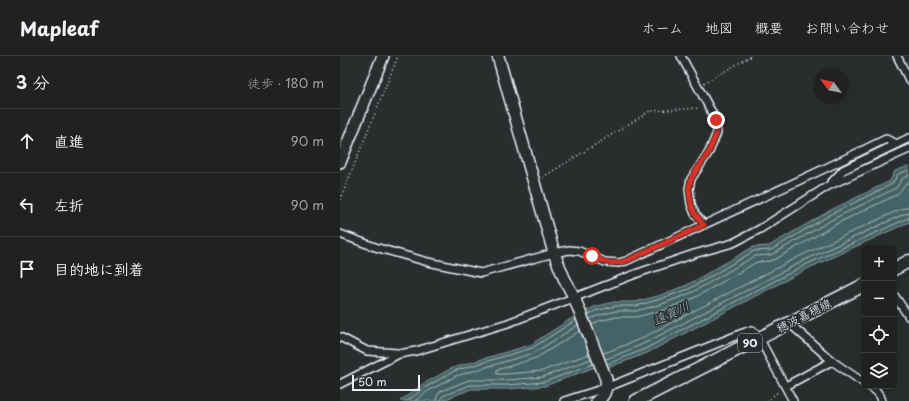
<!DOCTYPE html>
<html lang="ja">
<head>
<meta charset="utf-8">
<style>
  :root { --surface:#202222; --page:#2d2f2f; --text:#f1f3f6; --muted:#a2a4a5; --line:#3d3f40 }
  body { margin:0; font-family:"Playpen Sans","Klee One",sans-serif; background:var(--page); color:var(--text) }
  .controls { position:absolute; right:12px; bottom:12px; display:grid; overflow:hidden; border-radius:6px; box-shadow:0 4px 16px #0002 }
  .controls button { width:36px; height:36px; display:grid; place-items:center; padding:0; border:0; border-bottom:1px solid var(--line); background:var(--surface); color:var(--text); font:20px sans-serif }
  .compass { position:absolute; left:473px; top:12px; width:36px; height:36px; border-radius:50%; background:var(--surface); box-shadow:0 4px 16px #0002; rotate:302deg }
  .scale { position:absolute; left:12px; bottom:10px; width:68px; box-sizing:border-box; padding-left:4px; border:2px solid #e8f1f8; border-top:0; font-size:11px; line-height:14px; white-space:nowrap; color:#e8f1f8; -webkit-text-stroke:3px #2a2d2e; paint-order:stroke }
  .stop { position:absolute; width:12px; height:12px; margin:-9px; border:3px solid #d93025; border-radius:50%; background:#fff }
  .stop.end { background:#d93025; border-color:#fff; box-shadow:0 1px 4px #0008 }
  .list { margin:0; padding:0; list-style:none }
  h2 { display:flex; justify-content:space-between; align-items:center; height:52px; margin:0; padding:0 16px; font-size:17px }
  h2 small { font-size:13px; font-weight:400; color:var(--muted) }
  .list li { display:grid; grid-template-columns:26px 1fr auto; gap:12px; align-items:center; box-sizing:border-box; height:64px; padding:0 16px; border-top:1px solid var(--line) }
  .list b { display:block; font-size:15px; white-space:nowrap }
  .list em { font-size:13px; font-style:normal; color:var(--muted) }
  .icon { flex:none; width:22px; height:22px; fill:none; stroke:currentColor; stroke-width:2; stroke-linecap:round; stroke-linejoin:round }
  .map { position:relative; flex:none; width:569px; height:345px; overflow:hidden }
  header { display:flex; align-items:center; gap:24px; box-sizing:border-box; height:56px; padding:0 20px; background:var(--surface); border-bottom:1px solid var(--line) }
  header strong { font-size:19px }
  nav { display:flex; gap:22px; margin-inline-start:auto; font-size:14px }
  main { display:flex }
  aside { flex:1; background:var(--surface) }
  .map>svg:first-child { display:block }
  .water { fill:#456466; stroke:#869ca0 }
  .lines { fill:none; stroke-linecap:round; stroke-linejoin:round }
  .shore { stroke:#a7b9be; stroke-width:1 }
  .street-casing { stroke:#e8f1f8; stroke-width:10 }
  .secondary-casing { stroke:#e8f1f8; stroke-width:14 }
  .primary-casing { stroke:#e8f1f8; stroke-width:15 }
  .path { stroke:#e8f1f8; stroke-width:1.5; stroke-dasharray:1 3; stroke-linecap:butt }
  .street { stroke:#2a2d2e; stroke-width:7 }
  .secondary { stroke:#2a2d2e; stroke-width:11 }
  .primary { stroke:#2a2d2e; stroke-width:12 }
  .route { stroke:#d93025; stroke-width:5 }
  .labels { text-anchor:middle; stroke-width:3; stroke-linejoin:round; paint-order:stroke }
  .shield { fill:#2a2d2e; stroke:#afb6bb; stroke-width:1 }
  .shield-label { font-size:11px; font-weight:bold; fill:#e8f1f8 }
  .street-label { font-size:12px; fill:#e8f1f8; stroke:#2a2d2e }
  .water-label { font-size:13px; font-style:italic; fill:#a7b9be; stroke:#2a2d2e }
</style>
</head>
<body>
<header>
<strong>Mapleaf</strong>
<nav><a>ホーム</a><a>地図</a><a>概要</a><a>お問い合わせ</a></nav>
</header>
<main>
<aside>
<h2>3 分<small>徒歩 · 180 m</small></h2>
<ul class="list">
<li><svg class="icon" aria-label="ahead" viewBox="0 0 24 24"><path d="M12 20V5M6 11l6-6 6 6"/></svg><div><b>直進</b></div><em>90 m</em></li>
<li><svg class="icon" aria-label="left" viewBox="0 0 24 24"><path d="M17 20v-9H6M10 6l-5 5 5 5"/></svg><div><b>左折</b></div><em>90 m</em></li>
<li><svg class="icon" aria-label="arrive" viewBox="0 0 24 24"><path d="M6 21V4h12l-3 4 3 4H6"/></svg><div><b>目的地に到着</b></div></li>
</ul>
</aside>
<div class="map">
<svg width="569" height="345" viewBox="0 0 569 345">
  <rect width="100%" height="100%" fill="#2a2d2e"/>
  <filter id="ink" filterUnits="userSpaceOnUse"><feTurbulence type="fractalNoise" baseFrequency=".025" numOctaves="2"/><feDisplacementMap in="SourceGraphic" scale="8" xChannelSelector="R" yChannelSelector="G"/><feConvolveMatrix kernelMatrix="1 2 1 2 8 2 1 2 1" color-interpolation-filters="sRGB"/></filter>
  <g filter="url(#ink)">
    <path class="water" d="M569 110V166L469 212 307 297 270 311 252 312 205 330 167 333H131L101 345H60L83 328 112 312 190 289 229 264 254 251 274 246H295L318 240 347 229 413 191 429 190 491 154 550 125 555 115Z"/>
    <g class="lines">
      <path class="shore" d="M248 259 255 255 275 250H296L320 243 349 233 414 195 431 194 493 157 552 128 558 118 569 114
        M250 263 257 260 275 255H296L322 248 351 237 415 200 429 199 433 198 495 162 554 133 557 131 562 123 569 119
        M252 269 259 265 276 261H296L324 254 354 242 417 206 430 205 436 203 498 167 556 139C562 135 563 128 569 126
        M240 275 196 302 157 314 156 317 158 318H166L202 315 249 298
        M263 297 267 296 300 283 462 199 561 153 569 151
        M265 303 269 302 303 288 465 204 564 158 569 157
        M267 308 270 307 305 293 467 208 566 163 569 162
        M67 345 86 331 114 315 192 292 236 264
        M75 345 88 335 116 320 194 297 238 269
        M96 345 97 340 101 335 129 324H167L203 321 251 303
        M101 345V342L103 340 130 329H167L204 326 250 309 253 308"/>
      <g class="street-casing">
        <path id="street" d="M341 0 376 64 377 77 369 96 351 123 349 133 351 148 355 158 364 169
          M557 0 569 24
          M491 127 503 114 569 82
          M0 178 35 191 88 206 141 217 214 197 229 194 239 195 265 206 279 207 286 205 488 111 546 83 557 88
          M554 239 569 261
          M449 267 492 305 524 327
          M0 281 27 295 58 297
          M0 328 59 298 76 295 168 267 298 217 354 198 393 187 420 173 488 130 569 93
          M446 330 492 305
          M529 330C535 334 540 337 542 345
          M224 345 268 331 408 275H413L417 278 453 345"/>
      </g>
      <g class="secondary-casing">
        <path id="secondary" d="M158 0 214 197 224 222 234 241 266 323C267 332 265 340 257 345
          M0 106 43 0"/>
      </g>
      <g class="primary-casing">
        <path id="primary" d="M554 213 569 205
          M296 345 524 229"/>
      </g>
      <path class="path" d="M364 27 411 0
        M203 121 310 55 360 52
        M0 144 58 0
        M427 345 438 336"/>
      <use href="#street" class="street"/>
      <use href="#secondary" class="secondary"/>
      <use href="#primary" class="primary"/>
    </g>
  </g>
  <g class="lines" filter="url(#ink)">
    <path class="route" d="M252 200C264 206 272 209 286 205L364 169 355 158 351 148 349 133 351 123 369 96 377 76 376 64"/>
  </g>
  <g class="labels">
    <rect class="shield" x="398" y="278" width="24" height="18" rx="3"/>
    <g class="shield-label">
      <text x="410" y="291">90</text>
    </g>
    <g class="street-label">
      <text transform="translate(464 260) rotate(-27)" y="4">穂波嘉穂線</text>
    </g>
    <g class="water-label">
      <text transform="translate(331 257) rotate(-25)" y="5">遠賀川</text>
    </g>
  </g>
</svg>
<div class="controls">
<button>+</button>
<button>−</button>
<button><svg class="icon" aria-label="locate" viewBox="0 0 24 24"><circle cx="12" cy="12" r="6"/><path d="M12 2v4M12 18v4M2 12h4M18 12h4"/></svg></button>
<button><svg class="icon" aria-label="layers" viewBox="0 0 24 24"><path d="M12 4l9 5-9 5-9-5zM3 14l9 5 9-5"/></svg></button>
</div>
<svg class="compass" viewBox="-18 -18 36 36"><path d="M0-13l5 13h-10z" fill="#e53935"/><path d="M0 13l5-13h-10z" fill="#a2a4a5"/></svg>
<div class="scale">50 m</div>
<div class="stop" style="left:252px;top:200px"></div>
<div class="stop end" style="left:376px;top:64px"></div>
</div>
</main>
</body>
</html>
